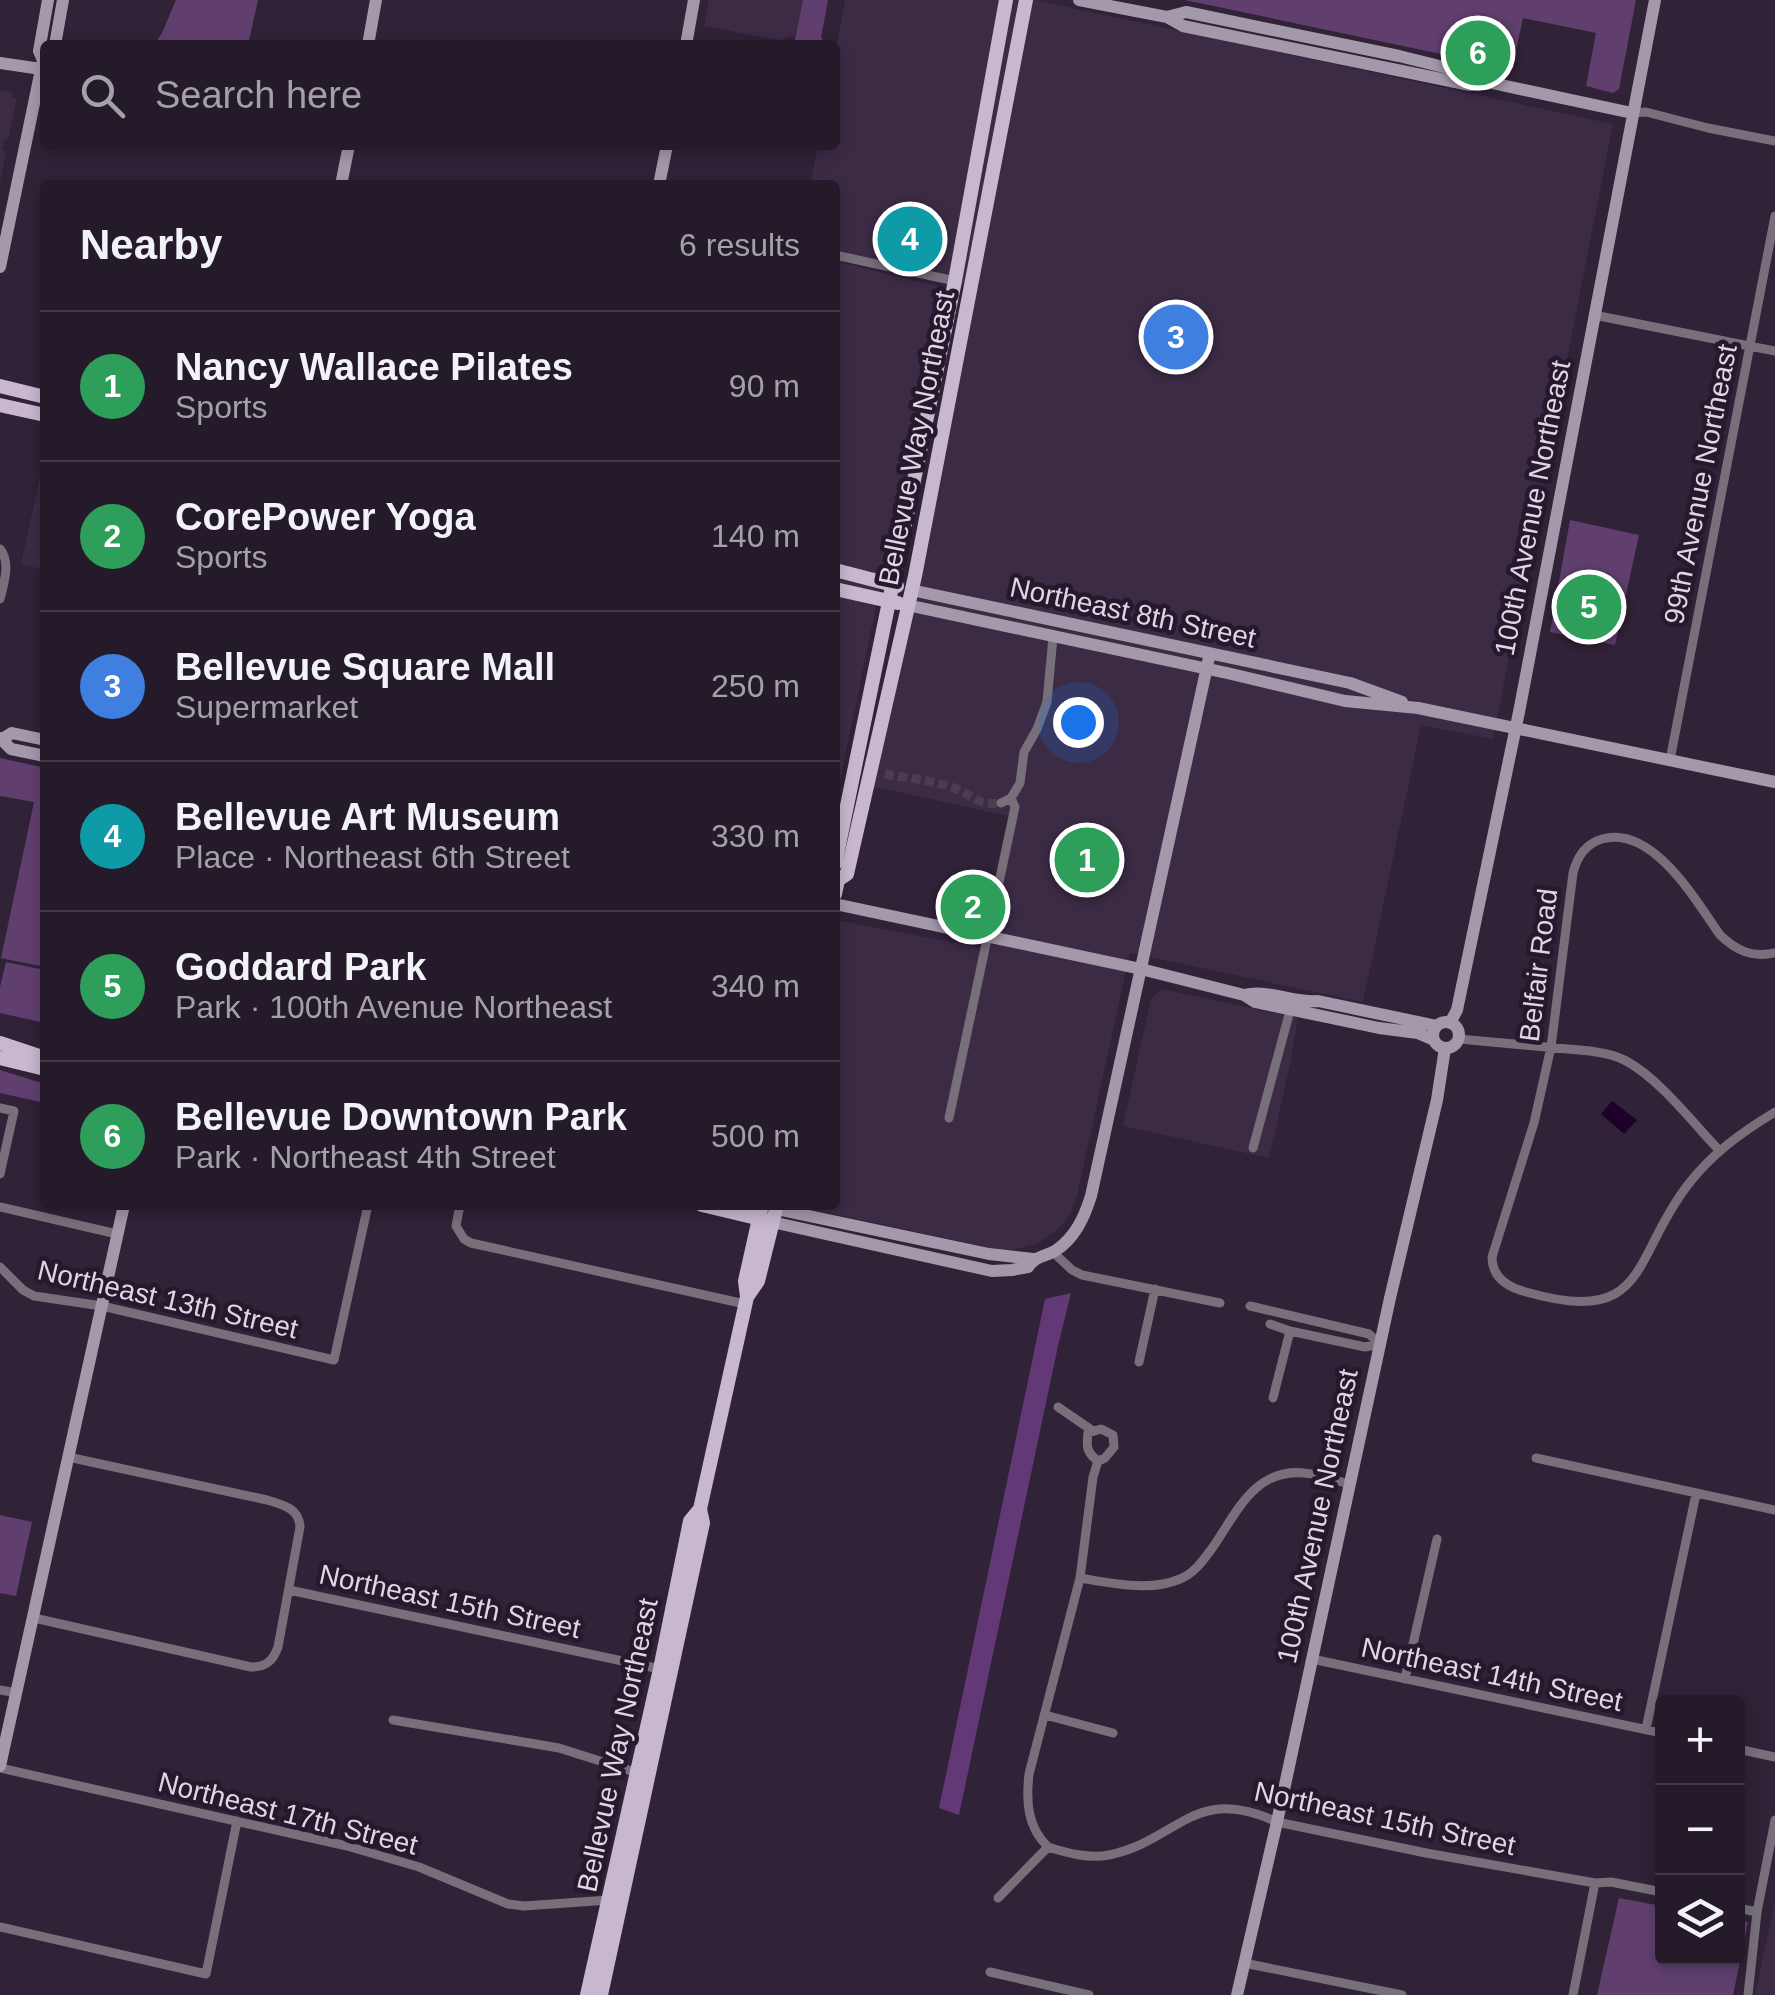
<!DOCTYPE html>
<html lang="en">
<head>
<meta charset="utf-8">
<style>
  :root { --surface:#241a29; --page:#2c2331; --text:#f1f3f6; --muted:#a3a1a8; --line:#413846; --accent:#bca0f2 }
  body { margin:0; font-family:Helvetica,sans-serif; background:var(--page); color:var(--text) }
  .controls { position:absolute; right:30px; bottom:30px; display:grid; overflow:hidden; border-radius:10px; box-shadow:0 5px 15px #0003 }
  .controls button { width:90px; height:90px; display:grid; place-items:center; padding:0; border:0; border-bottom:2px solid var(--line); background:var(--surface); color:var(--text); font:50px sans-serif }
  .you { position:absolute; left:1078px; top:722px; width:35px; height:35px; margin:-25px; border:8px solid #fff; border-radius:50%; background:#1a73e8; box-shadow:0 0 0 15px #1a73e833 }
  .badge { display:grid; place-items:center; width:65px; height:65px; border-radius:50%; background:var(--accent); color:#fff; font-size:32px; font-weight:700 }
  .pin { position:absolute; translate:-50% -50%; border:5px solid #fff; box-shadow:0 2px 10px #0006 }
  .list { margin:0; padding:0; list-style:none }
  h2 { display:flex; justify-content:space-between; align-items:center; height:130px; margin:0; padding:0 40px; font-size:42px }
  h2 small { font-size:32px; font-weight:400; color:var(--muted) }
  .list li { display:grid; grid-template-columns:65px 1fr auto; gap:30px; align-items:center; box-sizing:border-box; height:150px; padding:0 40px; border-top:2px solid var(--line) }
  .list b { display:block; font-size:38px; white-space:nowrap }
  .list p { margin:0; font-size:32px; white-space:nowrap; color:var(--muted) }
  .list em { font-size:32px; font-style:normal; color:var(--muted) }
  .icon { flex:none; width:55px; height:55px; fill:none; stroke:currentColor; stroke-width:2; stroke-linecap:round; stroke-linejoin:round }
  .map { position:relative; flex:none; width:1775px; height:1995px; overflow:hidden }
  .search { position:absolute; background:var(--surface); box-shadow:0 5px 15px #0003; left:40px; top:40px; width:800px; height:110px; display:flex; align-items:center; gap:25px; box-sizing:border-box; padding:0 35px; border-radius:10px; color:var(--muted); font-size:38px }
  .panel { position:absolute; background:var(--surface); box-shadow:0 5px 15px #0003; left:40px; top:180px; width:800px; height:1030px; border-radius:10px }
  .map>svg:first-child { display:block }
  .built { fill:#3c2b45 }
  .green { fill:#603f6f }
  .forest { fill:#633877 }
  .water { fill:#1e002b }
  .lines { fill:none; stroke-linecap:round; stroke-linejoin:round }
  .street-tunnel { stroke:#4a3d51; stroke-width:9; stroke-dasharray:9 4.5; stroke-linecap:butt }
  .street { stroke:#77707b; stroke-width:9 }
  .secondary { stroke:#a499ab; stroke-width:12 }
  .primary { stroke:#c7b8cf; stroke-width:14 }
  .labels { text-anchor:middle; stroke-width:9; stroke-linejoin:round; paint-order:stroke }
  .street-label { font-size:28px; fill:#dfd6e4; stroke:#26192d }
</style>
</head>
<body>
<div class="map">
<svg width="1775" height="1995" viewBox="0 0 1775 1995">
  <rect width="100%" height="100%" fill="#302237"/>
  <path class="built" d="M709 0H828L821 37 826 45H794L795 35 779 40 704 26Z
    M845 0H1035L1613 124 1493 739 1421 725 1363 1002 1130 953 1077 1195 1071 1213 1059 1228 1038 1243 1013 1250H1000L793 1205H835V920L983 948 1013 817 880 788H866L964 286 835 252V185H810L818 145H835V54Z
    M0 90 13 92 12 97 17 98 8 140H4L2 150 6 151 0 183Z
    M835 261 942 287 835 805Z
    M45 454V570L21 564Z
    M1162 989 1298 1018 1290 1065 1269 1158 1123 1126 1151 998Z
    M1775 1901V1995H1755Z"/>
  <path class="green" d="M176 0H258L248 45H154L162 33Z
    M803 0H828L821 37 826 45H794Z
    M1185 0H1636L1619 89 1613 93 1586 86 1596 33 1523 18 1512 69Z
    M1570 520 1639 535 1615 645 1550 632Z
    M0 758 45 768V967L1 958 34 802 0 796Z
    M6 962 45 970V1023L0 1013V987Z
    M0 1070 45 1084V1103L0 1093Z
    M0 1515 32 1522 16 1596 0 1593Z
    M1619 1898 1662 1906V1958H1738V1920L1748 1922 1733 1995H1597Z"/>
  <path class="forest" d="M1071 1293 1058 1346 959 1815 939 1808 1045 1299Z"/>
  <path class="water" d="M1612 1101 1637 1120 1624 1134 1601 1114Z"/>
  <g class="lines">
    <path class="street-tunnel" d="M885 774C907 778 937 781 957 789 975 797 978 806 1001 803"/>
    <path class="street" d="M1632 113 1646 112 1708 128 1775 141
      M835 255 955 281
      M1594 315 1775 351
      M0 549C11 562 4 583 0 599
      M1670 760 1775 216
      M1001 803 1011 798 1020 783 1024 752 1037 729 1047 702 1053 637
      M1775 953C1752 958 1737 951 1720 935 1696 901 1653 825 1602 839 1585 844 1577 857 1573 873L1551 1047 1534 1123 1492 1257C1492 1277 1507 1287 1526 1292 1649 1327 1631 1259 1687 1186 1711 1154 1742 1132 1775 1112
      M1459 1039 1590 1051C1603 1053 1616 1055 1628 1062 1660 1080 1693 1123 1719 1150
      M0 1108 14 1111 0 1174
      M949 1118 1015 807 1011 798
      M1253 1148 1291 1007
      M460 1205 456 1226 464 1239 471 1243 745 1304
      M0 1207 117 1234
      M1053 1252 1072 1270 1082 1275 1220 1303
      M0 1267 23 1290 34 1296 102 1306 334 1360 368 1205
      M1250 1306 1369 1334 1380 1344
      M1270 1324 1290 1331 1365 1347 1380 1344
      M1139 1362 1155 1289
      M1273 1398 1290 1331
      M1058 1407 1093 1431
      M1536 1458 1775 1510
      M1080 1578C1111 1583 1150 1592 1180 1579 1195 1573 1204 1559 1213 1547 1237 1512 1255 1468 1304 1473 1319 1474 1334 1480 1349 1484
      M289 1590 660 1669
      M34 1618 251 1667C266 1667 273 1661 278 1647L300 1527C299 1508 283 1505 267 1500L68 1457
      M1312 1659 1662 1733
      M1405 1679 1437 1539
      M0 1690 17 1693
      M1045 1715 1113 1733
      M393 1720 559 1748 638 1773
      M1646 1729 1696 1494
      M1738 1749 1775 1757
      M0 1768 347 1846 419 1867 508 1904 524 1906 609 1900
      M1048 1847C1067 1853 1089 1859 1109 1855 1178 1841 1194 1783 1277 1822L1426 1853 1595 1883 1611 1882 1662 1892
      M998 1898 1048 1847C1027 1827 1026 1801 1029 1774L1080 1578 1093 1477 1098 1461 1105 1458 1114 1447 1113 1435 1101 1429 1088 1433C1086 1447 1087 1453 1098 1461
      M1738 1908 1757 1912
      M0 1927 206 1974 237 1821
      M1244 1963 1402 1995
      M990 1972 1089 1995
      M1573 1995 1595 1883
      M1748 1995 1757 1912 1775 1820"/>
    <path class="secondary" d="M1079 0 1167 17 1183 26 1470 85 1487 84
      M1167 17 1186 12 1399 56 1472 74 1492 83 1632 113
      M55 45 63 0
      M368 45 376 0
      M686 45 694 0
      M0 63 41 69
      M341 185 349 145
      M659 185 667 145
      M0 267 43 60 39 51 48 0
      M911 590 1350 683 1402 702
      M907 605 1227 673 1345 701 1418 708 1775 782
      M0 738 11 749 45 756
      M2 739 12 733 45 740
      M835 904 1141 969 1244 995 1255 1002 1379 1028 1418 1033 1434 1040
      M1244 995C1268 989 1293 1003 1318 1001L1437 1026
      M1433 1035a13 13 0 1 1 26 0a13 13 0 1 1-26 0Z
      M1450 1023 1457 1010 1519 712 1655 0
      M776 1209 989 1254 1033 1259
      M772 1222 992 1271 1012 1270 1028 1267C1035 1256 1044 1257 1055 1251 1075 1238 1084 1218 1091 1196L1210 653
      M0 1766 124 1205
      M1237 1995 1277 1822 1390 1298 1437 1100 1445 1048"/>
    <path class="primary" d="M0 386 45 397
      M0 405 45 415
      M835 570 897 586
      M835 589 898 603
      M835 864 955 281 1006 0
      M835 894 838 880 847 874 915 576 1026 0
      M0 1043 45 1058
      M0 1058 45 1069
      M702 1205 765 1220
      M747 1297 745 1281 762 1205
      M587 1995 660 1669 690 1521 700 1509 747 1297 758 1281 777 1205
      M601 1995 703 1523 700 1509"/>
  </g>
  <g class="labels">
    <g class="street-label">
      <text transform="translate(916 438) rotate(-79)" y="10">Bellevue Way Northeast</text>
      <text transform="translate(1700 484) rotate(-79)" y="10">99th Avenue Northeast</text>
      <text transform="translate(1532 508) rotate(-79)" y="10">100th Avenue Northeast</text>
      <text transform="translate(1133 612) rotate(12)" y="10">Northeast 8th Street</text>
      <text transform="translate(1538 965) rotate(-83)" y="10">Belfair Road</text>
      <text transform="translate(168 1299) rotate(13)" y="10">Northeast 13th Street</text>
      <text transform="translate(1317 1516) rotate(-78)" y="10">100th Avenue Northeast</text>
      <text transform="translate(450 1601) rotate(12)" y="10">Northeast 15th Street</text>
      <text transform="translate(1492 1674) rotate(12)" y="10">Northeast 14th Street</text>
      <text transform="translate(617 1745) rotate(-78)" y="10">Bellevue Way Northeast</text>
      <text transform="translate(288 1813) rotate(14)" y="10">Northeast 17th Street</text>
      <text transform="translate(1385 1818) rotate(12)" y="10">Northeast 15th Street</text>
    </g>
  </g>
</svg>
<div class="controls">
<button>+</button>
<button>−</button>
<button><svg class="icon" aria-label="layers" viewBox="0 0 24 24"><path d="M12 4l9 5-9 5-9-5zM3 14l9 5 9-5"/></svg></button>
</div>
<div class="you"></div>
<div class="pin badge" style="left:1087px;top:860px;background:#2e9e5b">1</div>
<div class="pin badge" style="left:973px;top:907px;background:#2e9e5b">2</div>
<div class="pin badge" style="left:1176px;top:337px;background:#3f7fe0">3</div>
<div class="pin badge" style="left:910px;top:239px;background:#0f9aa8">4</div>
<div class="pin badge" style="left:1589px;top:607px;background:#2e9e5b">5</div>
<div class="pin badge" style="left:1478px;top:53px;background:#2e9e5b">6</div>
<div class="search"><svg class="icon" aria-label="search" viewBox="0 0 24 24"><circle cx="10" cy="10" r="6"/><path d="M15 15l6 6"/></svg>Search here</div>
<section class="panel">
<h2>Nearby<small>6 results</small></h2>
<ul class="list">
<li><span class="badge" style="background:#2e9e5b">1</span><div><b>Nancy Wallace Pilates</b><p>Sports</p></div><em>90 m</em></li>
<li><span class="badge" style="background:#2e9e5b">2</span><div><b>CorePower Yoga</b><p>Sports</p></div><em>140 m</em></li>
<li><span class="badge" style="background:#3f7fe0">3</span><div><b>Bellevue Square Mall</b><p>Supermarket</p></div><em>250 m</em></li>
<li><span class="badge" style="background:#0f9aa8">4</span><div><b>Bellevue Art Museum</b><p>Place · Northeast 6th Street</p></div><em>330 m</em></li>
<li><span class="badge" style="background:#2e9e5b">5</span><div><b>Goddard Park</b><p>Park · 100th Avenue Northeast</p></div><em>340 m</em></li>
<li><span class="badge" style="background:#2e9e5b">6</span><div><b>Bellevue Downtown Park</b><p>Park · Northeast 4th Street</p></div><em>500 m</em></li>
</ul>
</section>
</div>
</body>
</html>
